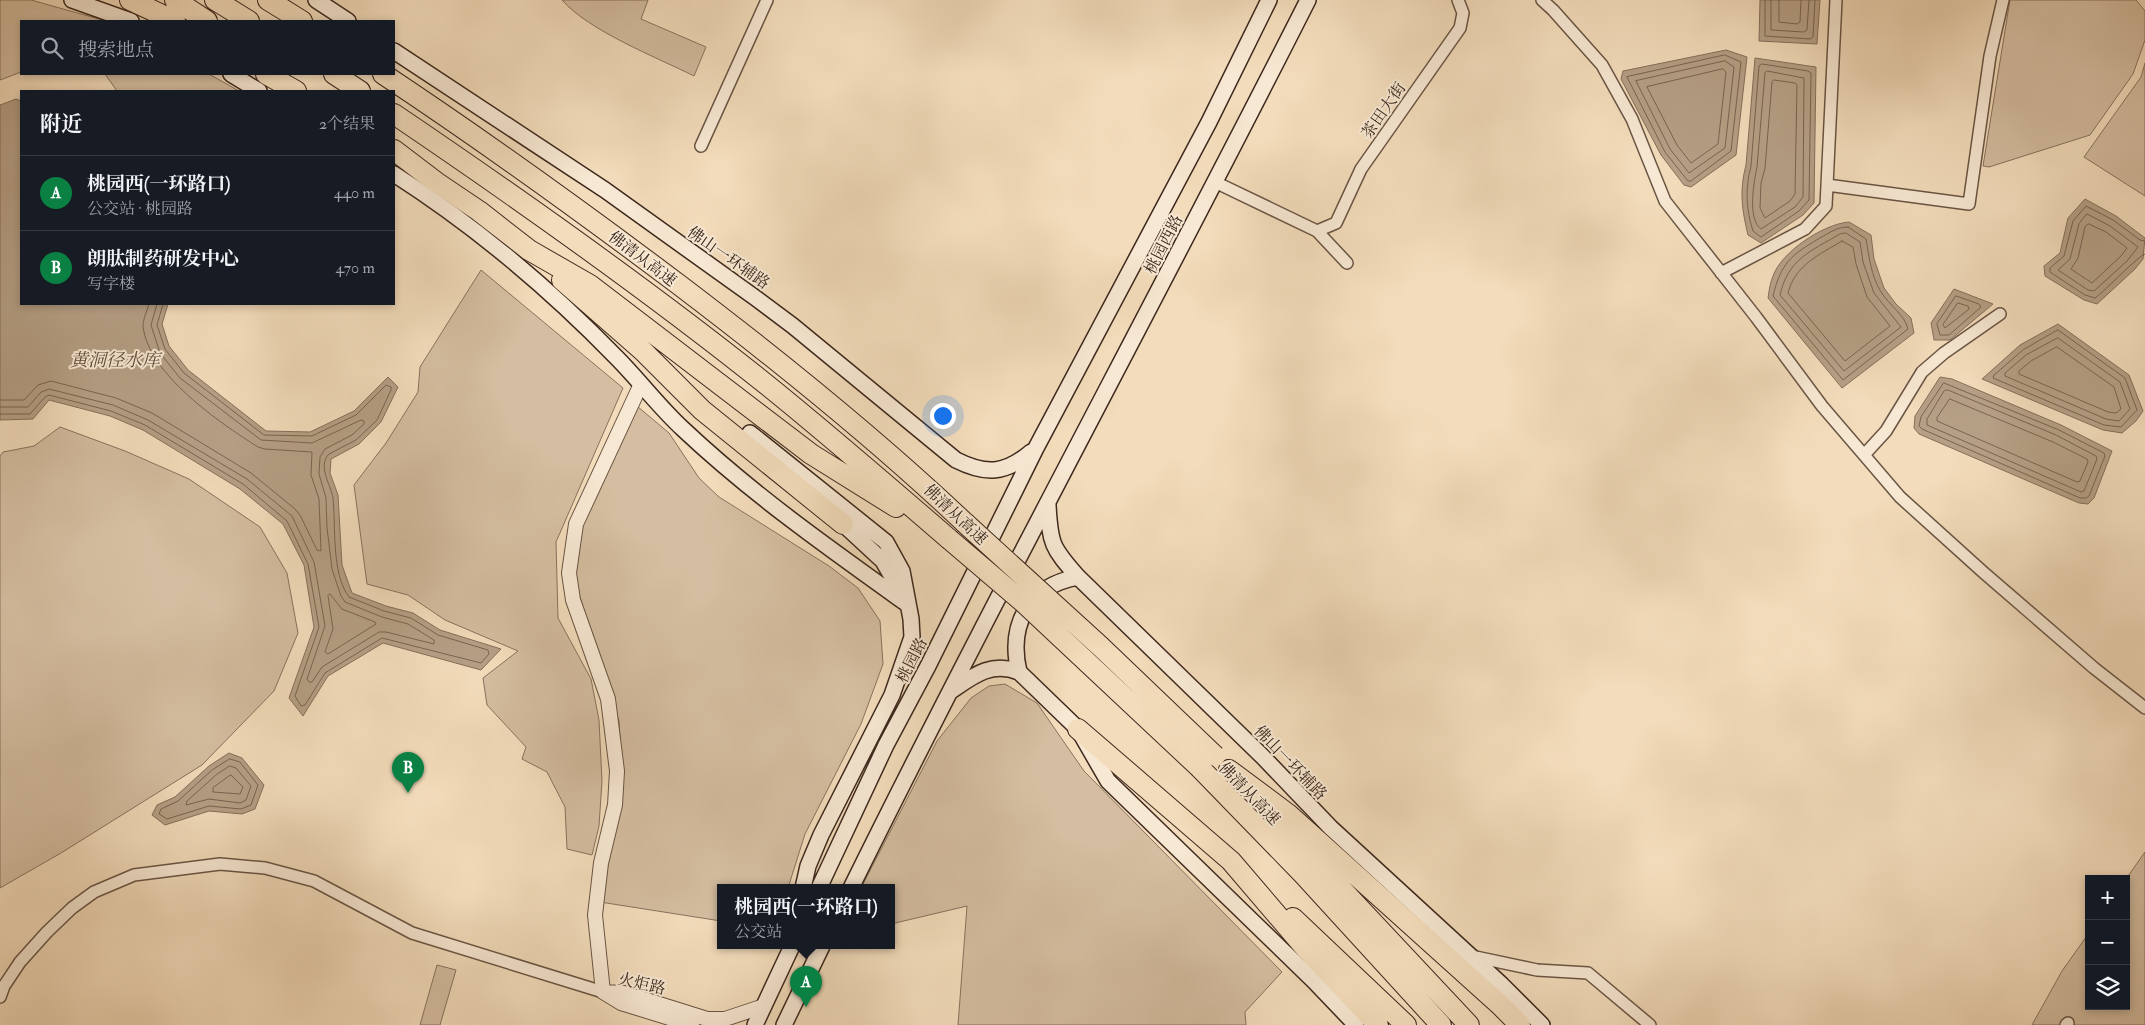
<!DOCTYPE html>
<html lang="zh">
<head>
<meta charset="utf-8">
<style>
  :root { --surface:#171b24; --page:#242831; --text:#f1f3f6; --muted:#9ea1a6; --line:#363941; --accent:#0b8043 }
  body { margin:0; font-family:"IM FELL Double Pica","Noto Serif SC",serif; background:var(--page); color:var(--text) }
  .controls { position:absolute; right:15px; bottom:15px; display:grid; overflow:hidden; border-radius:0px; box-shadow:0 2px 8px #0003 }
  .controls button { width:45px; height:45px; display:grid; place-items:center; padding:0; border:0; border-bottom:1px solid var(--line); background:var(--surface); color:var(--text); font:25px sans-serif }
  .you { position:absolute; left:942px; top:415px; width:18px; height:18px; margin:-12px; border:4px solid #fff; border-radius:50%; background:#1a73e8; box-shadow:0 0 0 8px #1a73e833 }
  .badge { display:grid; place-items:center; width:32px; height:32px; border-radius:50%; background:var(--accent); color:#fff; font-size:16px; font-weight:700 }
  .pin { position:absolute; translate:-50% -41px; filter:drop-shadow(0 1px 2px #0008) }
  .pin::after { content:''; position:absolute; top:26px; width:18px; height:15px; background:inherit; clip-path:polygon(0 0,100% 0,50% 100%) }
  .popup { position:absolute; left:717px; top:884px; width:178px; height:65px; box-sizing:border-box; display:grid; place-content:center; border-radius:0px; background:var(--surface); filter:drop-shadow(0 1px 4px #0005); font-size:16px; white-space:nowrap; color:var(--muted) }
  .popup b { font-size:19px; color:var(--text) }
  .popup::after { content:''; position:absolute; left:50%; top:100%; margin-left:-10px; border:10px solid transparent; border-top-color:var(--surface) }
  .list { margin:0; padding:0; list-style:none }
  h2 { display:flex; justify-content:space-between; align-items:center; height:65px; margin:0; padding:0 20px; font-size:21px }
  h2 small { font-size:16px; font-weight:400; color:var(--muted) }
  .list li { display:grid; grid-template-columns:32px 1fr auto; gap:15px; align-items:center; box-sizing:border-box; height:75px; padding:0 20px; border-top:1px solid var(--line) }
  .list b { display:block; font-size:19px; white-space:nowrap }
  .list p { margin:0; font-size:16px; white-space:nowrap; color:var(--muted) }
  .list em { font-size:16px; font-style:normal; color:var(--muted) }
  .icon { flex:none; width:28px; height:28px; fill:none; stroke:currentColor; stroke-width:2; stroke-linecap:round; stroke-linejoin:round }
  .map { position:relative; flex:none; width:2145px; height:1025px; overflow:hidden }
  .search { position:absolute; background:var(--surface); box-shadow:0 2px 8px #0003; left:20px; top:20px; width:375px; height:55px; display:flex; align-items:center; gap:12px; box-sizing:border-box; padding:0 18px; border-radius:0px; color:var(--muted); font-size:19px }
  .panel { position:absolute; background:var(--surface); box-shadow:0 2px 8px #0003; left:20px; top:90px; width:375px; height:215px; border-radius:0px }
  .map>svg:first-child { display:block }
  .green { fill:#d4bda0; stroke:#88725e }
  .water { fill:#b59f85; stroke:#856f5b }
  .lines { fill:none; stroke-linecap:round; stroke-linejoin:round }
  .shore { stroke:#796451; stroke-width:1 }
  .minor-casing { stroke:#6a5544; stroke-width:14 }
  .tertiary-casing { stroke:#6a5544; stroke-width:16 }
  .secondary-casing { stroke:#3d281d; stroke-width:18 }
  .motorway-casing { stroke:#3d281d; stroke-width:22 }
  .minor { stroke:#f7e8d3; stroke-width:11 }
  .tertiary { stroke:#f7e8d3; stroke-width:14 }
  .secondary { stroke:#f7e8d3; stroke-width:15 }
  .motorway { stroke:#f3dcbb; stroke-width:20 }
  .motorway-bridge-casing { stroke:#3d281d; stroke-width:22; stroke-linecap:butt }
  .motorway-bridge { stroke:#f3dcbb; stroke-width:20 }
  .labels { text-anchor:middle; stroke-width:4; stroke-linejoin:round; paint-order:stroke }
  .street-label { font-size:16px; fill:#3d281d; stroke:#f7e8d3 }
  .water-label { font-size:18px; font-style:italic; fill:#614c3c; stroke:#f7e8d3 }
</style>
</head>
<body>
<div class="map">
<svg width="2145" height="1025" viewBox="0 0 2145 1025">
  <rect width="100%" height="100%" fill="#f3dcbb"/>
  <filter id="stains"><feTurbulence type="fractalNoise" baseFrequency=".004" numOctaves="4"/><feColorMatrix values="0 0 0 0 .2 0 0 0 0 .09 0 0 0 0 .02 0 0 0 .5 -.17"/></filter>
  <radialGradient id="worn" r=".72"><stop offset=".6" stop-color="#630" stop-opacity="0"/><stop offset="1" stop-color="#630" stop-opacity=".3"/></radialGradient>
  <path class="green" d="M0 0H31L106 21H21V72L0 80Z
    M562 0H648L641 19 706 47 694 76C656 57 589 31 562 0Z
    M2010 0H2136L2145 11V40L2133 74 2090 135 1989 167 1983 166Z
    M2145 63V196L2084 157 2141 77Z
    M105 74H209L239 91H117Z
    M481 270 623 388 556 542 558 618 591 679 599 720 602 781 599 826 592 855 567 849 565 807 547 772 522 759 526 747 487 705 483 678 518 651 445 620 408 595 367 584 354 485 386 443 418 392 420 367Z
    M637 406 669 433 699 478 719 497 829 566 858 588 880 621 883 664 861 724 805 834 788 888H721V921L600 902 621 753 619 721 574 578 579 524Z
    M60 427 125 451 189 479 260 527 287 573 298 633 274 691 202 765 61 853 0 888V456L3 452 34 446Z
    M1005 684 1037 703 1084 771 1282 972 1245 1012 1246 1025H958L967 906 891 924V888H861L937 741 971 698 989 686Z
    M2145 852V1025H2032L2062 971 2089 933V1006H2126V879Z
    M437 965 456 970 440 1025H420Z"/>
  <path class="water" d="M1760 0H1820L1817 44 1759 41Z
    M1726 50 1747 57 1736 155 1691 187 1684 185 1661 155 1621 79 1623 71Z
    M1755 58 1816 67 1814 203 1803 215 1761 243 1748 235C1742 210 1739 191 1746 165Z
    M16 99 21 101V304H168L162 324 169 346 188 370 266 431 310 432 354 411 388 377 398 387 381 422 359 444 331 459 330 473 338 495 342 565 352 593 386 606 413 613 440 630 501 649 481 670 383 643 328 676 303 716 289 698 314 627 304 565 283 524 240 489 143 430 110 416 49 400 33 419 0 420V105Z
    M2085 199 2116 216 2145 238 2143 259 2135 269 2097 304 2084 300 2045 276 2044 266 2060 253 2068 218Z
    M1849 222 1871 235 1874 259 1884 288 1896 304 1911 318 1914 333 1842 388 1768 298C1769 291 1770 283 1773 276 1782 251 1824 224 1849 222Z
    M1954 289 1993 304 1950 340H1934L1931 323Z
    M2058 324 2129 375 2143 411 2136 421 2122 433 2103 430 1982 379 2020 345Z
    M1940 377 1952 379 2061 425 2112 451 2094 498 2088 504 2079 503 1919 434 1914 428 1915 416Z
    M229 753 242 758 264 785 255 809 242 814 209 811 165 825 152 815 157 805 175 797 209 766Z"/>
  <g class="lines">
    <path class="shore" d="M1765 0V36L1810 39 1813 37 1815 0
      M1771 0V30L1804 32 1807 30 1809 0
      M1779 0V22L1797 24 1800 22 1801 0
      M1725 55 1741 62 1731 151 1691 181H1688L1665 152 1627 77Z
      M1725 61 1734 67 1725 148 1689 173 1670 149 1636 81Z
      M1762 64 1808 71 1811 73 1809 200 1799 211 1761 237 1753 231C1746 209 1745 189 1751 166L1759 66Z
      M1723 69 1726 72 1718 144 1691 163 1677 145 1647 87Z
      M1767 71 1804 78 1803 197 1795 207 1761 229C1747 219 1754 182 1757 167L1765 73Z
      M1774 80 1795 83 1797 85 1795 194 1790 201 1765 218 1760 208 1761 183 1765 168 1772 82Z
      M2087 214 2110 226 2138 247 2127 261 2094 291 2088 290 2058 270 2070 259 2079 224Z
      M2089 224 2106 232 2127 248 2121 256 2092 283 2071 269 2078 258 2085 227Z
      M1848 227 1866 239C1869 256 1871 276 1881 292 1889 305 1905 315 1908 329L1843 380 1773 296C1781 263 1791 255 1820 238 1829 233 1837 227 1848 227Z
      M1846 233 1860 242 1863 262 1874 293 1901 327 1844 371 1780 295C1788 259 1811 251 1840 234Z
      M1842 241 1853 247 1856 264 1867 297 1890 326 1845 361 1788 293C1795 265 1819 255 1842 241Z
      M2145 241 2140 240 2113 220 2086 206 2073 221 2064 256 2050 268V272L2085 295 2095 298C2105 291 2139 255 2145 254
      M1956 296 1979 304 1981 307 1949 335H1940L1937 324Z
      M1958 303 1968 306 1969 309 1945 328 1943 325Z
      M2058 330 2125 378 2137 410 2121 427 2104 425 1993 378 1994 375 2023 350Z
      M2058 338 2120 382 2130 409 2119 421 2106 419 2005 376V373L2026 355Z
      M2057 347 2114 387 2121 409 2116 413 2108 412 2019 374V371L2031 361Z
      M1944 383 2059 430 2104 453 2105 456 2089 496 2086 498H2080L1922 429 1919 426 1921 417Z
      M1948 390 2056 435 2096 456 2097 459 2084 491 2081 492 1927 425V419L1944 391Z
      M1950 399 2053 442 2087 459 2088 462 2080 481 2077 482 1937 421V418Z
      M0 400H24L38 385 51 381 116 398 152 413 251 473 295 509 300 515 317 550 321 551 319 499 311 475 312 452 265 449 258 447C220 423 148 374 143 326 143 319 147 311 149 304
      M0 407H28L41 392 49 389 113 405 148 420 247 479 292 516 314 562 325 626 307 679 309 682H312L322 667 379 632H386L434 644V640L408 624 382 617 345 602 341 596 332 569 327 528 326 498 319 474 320 457 325 449 352 435 364 424V421L361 420 312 443 261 440 180 378 160 353 151 325 157 304
      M0 414H30L45 397 49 395 111 411 145 425 243 484 287 521 308 564 319 627 295 696 301 706 305 705 325 673 382 638 481 663 489 654 488 650 438 635 411 618 384 611 349 597C331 573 336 526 333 498 331 485 317 466 329 454L356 440 377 420 391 390V387L386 385 356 415 312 436 264 435 184 373 165 349 157 325 163 304
      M330 594 342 609 375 622 376 624 328 654 325 652 333 629 328 596Z
      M230 759 240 762 258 785 251 805 241 809 209 806 167 819 159 814 161 809 178 801 212 770Z
      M230 766 236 768 251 786 246 800 240 803 209 799 186 805 187 801 216 775Z
      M231 775 243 787 240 794 213 792V788Z"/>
    <g class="minor-casing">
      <path id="minor" d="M1542 0 1553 10 1602 65 1632 119 1665 201 1756 317 1822 406 1900 497 1983 572 2094 668 2145 708
        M701 146 767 0
        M1215 182 1317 231 1347 263
        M1827 185 1969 204 1990 56 2003 0
        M1317 231 1336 223 1361 169 1460 28 1463 13 1458 0
        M1721 273 1805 229 1826 206 1836 0
        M1864 455 1886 431 1922 372 1944 353 2000 314
        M1471 956 1537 970 1588 973 1650 1025
        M0 997 4 986 20 962 47 932 72 908 94 892 134 875 220 864 265 868 314 881 412 933 603 992
        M2066 1025 2068 1023"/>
    </g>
    <g class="tertiary-casing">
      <path id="tertiary" d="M603 992 595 915 601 863 615 805 617 771 608 699 573 600 569 573 576 524 641 384
        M692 1025 621 1003 603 992 624 993 707 1019H725L764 1006"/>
    </g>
    <g class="secondary-casing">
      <path id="secondary" d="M72 0 131 21
        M316 0 348 21
        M394 51 605 190 757 299 793 326 956 460C986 475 1005 474 1031 452
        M231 74 259 91
        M394 174C475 226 549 288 616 357 639 380 659 407 683 429 752 494 830 549 907 604
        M750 433 886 542 902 571 911 619 912 637 892 695 821 835 808 866 803 888
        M1048 505C1050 544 1052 548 1078 577L1263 757 1331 828 1502 985 1542 1025
        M843 524 883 561 903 596
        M1019 672C1008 625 1028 586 1078 577
        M951 691C973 676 991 661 1019 672L1078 729 1108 781 1314 981 1356 1025
        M819 888 886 745 928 666 1036 448 1209 122 1269 0
        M851 888C998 590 1158 297 1308 0
        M755 1025 792 946
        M784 1025 822 946"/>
    </g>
    <g class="motorway-casing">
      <path id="motorway" d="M130 0 175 21
        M175 0 207 21
        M215 0 249 21
        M268 0 302 21
        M266 74 296 91
        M334 74 360 91
        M383 74C484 141 581 211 678 284 777 359 874 437 965 523
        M394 114C521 200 647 289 767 385 829 435 889 487 949 539
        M394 150 436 182 479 211 529 250 590 285 811 454 896 507
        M562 280 643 351 702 410 843 524
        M1078 729 1231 861 1307 950 1378 1025
        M1200 768 1303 874 1441 1025
        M1229 770 1288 814 1499 1004 1520 1025
        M1274 817 1469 1025
        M1293 918 1406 1025"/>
    </g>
    <use href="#minor" class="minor"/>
    <use href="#tertiary" class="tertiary"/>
    <use href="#secondary" class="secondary"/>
    <use href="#motorway" class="motorway"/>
    <g class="motorway-bridge-casing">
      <path id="motorway-bridge" d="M965 523 1101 647 1215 756
        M949 539 1024 603 1200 768"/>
    </g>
    <use href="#motorway-bridge" class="motorway-bridge"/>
  </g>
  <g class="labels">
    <g class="street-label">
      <text transform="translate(1383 110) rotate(-55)" y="6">茶田大街</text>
      <text transform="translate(1163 244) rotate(-63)" y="6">桃园西路</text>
      <text transform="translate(729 257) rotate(35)" y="6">佛山一环辅路</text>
      <text transform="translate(643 258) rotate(37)" y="6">佛清从高速</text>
      <text transform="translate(956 514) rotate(43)" y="6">佛清从高速</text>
      <text transform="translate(911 660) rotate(-63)" y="6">桃园路</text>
      <text transform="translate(1291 762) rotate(46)" y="6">佛山一环辅路</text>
      <text transform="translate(1250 793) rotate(46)" y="6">佛清从高速</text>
      <text transform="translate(642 983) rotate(13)" y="6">火炬路</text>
    </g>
    <g class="water-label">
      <text x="115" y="366">黄洞径水库</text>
    </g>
  </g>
  <rect width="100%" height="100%" filter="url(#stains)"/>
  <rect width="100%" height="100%" fill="url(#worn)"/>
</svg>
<div class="controls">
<button>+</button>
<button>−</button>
<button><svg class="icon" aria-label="layers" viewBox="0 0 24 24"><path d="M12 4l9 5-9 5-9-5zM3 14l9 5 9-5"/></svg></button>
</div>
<div class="you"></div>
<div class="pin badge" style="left:806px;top:1007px">A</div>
<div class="popup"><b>桃园西(一环路口)</b>公交站</div>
<div class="pin badge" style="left:408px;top:793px">B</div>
<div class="search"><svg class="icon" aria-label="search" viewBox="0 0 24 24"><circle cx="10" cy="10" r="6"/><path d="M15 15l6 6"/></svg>搜索地点</div>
<section class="panel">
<h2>附近<small>2个结果</small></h2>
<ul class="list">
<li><span class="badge">A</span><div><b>桃园西(一环路口)</b><p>公交站 · 桃园路</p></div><em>440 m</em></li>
<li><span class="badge">B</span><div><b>朗肽制药研发中心</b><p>写字楼</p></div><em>470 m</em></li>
</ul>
</section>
</div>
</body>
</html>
